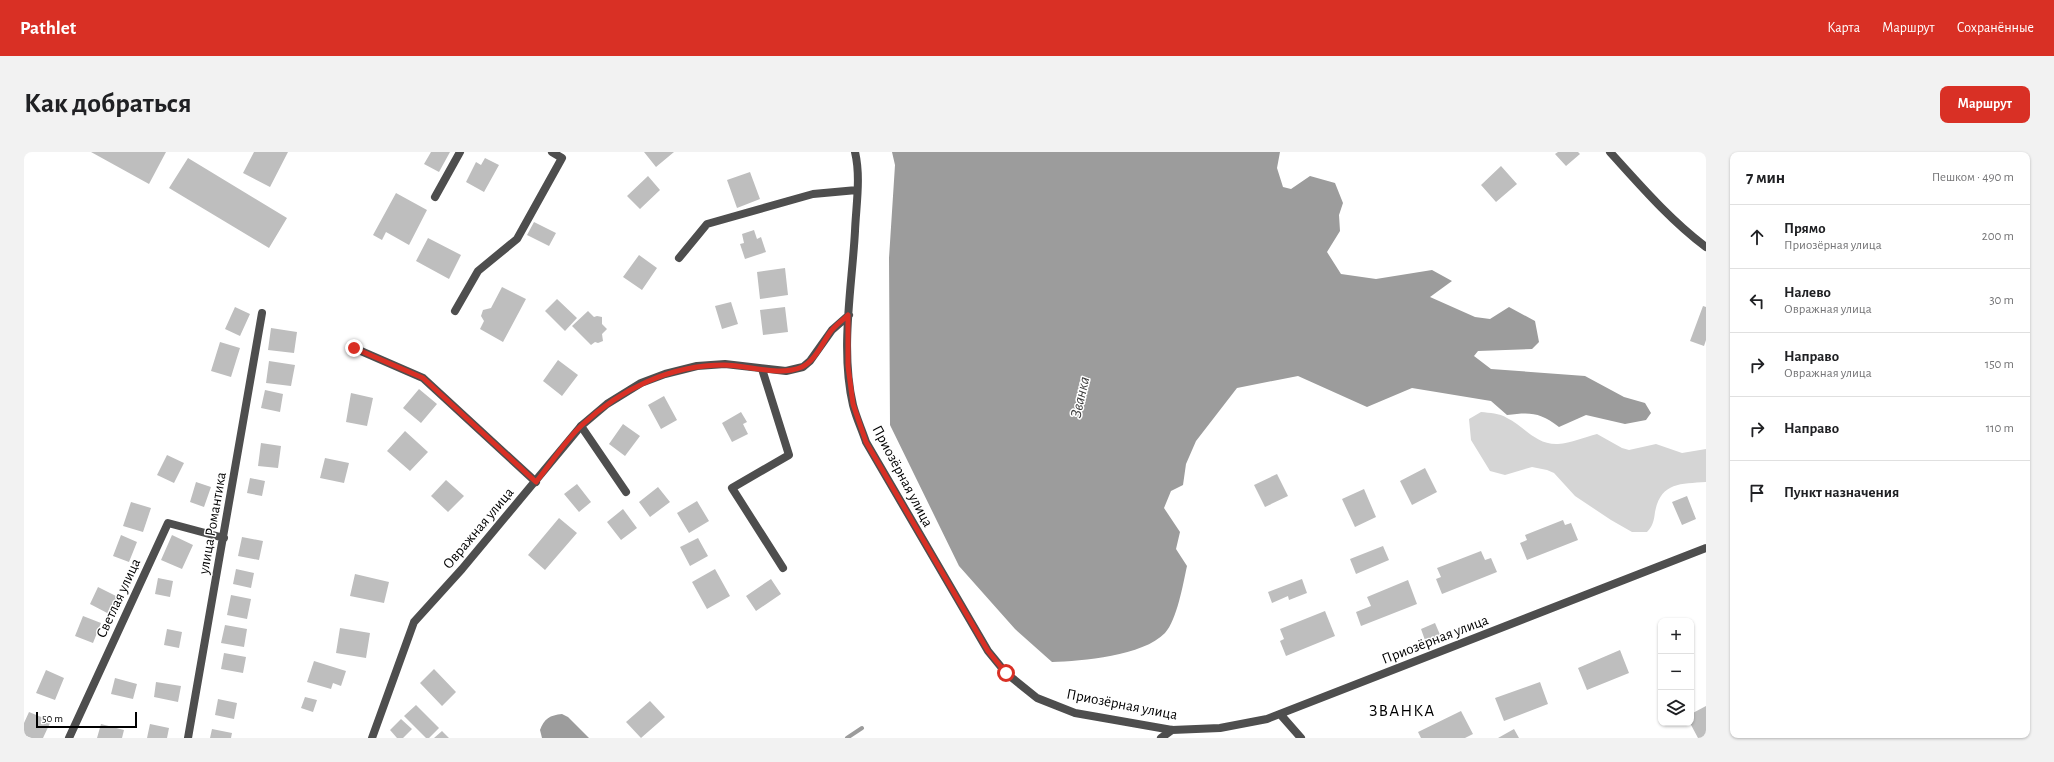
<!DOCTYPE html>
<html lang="ru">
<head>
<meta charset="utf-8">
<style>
  :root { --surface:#fff; --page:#f2f2f2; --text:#202124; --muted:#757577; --line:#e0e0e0; --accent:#d93025 }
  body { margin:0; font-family:"Alegreya Sans",sans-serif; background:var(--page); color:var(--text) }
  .controls { position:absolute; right:12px; bottom:12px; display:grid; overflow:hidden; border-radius:8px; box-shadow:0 1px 3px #0004 }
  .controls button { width:36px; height:36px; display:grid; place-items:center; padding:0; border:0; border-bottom:1px solid var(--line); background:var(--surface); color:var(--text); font:20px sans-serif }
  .scale { position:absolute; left:12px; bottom:10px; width:101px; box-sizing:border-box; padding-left:4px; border:2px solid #000; border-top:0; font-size:11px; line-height:14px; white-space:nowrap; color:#000; -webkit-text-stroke:3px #fff; paint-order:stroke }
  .stop { position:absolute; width:12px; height:12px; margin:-9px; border:3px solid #d93025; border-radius:50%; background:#fff }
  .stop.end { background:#d93025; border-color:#fff; box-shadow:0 1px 4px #0008 }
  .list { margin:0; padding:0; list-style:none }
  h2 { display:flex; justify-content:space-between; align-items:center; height:52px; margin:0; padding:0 16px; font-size:17px }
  h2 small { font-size:13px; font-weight:400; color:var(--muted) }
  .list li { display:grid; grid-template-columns:26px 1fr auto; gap:12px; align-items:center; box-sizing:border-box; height:64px; padding:0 16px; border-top:1px solid var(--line) }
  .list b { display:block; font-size:15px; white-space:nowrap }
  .list p { margin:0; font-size:13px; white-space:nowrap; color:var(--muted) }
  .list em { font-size:13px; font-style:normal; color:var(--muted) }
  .icon { flex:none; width:22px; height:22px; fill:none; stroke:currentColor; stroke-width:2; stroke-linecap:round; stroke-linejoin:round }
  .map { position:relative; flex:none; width:1682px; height:586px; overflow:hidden; border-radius:8px }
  header { display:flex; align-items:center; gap:24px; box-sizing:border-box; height:56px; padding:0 20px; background:var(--accent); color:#fff }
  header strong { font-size:19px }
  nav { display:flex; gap:22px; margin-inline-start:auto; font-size:14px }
  .intro { display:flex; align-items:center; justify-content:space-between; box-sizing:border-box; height:96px; padding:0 24px }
  h1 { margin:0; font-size:28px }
  .button { padding:10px 18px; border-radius:8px; background:var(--accent); color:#fff; font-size:14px; font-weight:700 }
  main { display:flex; gap:24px; padding:0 24px }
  aside { flex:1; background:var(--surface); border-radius:8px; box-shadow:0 1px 3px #0004 }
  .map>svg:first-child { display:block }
  .green { fill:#d5d5d5 }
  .water { fill:#9c9c9c }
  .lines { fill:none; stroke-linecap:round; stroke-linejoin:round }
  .stream { stroke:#9c9c9c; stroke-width:4 }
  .building { fill:#bebebe }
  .lane { stroke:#4e4e4e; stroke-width:8 }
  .street { stroke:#4e4e4e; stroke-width:8 }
  .route { stroke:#d93025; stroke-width:5 }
  .labels { text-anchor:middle; stroke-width:3; stroke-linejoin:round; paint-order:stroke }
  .street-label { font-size:15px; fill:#000; stroke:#fff }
  .water-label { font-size:16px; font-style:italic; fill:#3d3d3d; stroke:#fff }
  .quarter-label { font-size:17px; letter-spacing:1px; fill:#000; stroke:#fff }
</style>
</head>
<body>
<header>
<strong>Pathlet</strong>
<nav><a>Карта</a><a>Маршрут</a><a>Сохранённые</a></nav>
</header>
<div class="intro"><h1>Как добраться</h1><a class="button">Маршрут</a></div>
<main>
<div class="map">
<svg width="1682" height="586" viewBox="0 0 1682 586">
  <rect width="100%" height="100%" fill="#fff"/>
  <path class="green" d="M1457 260C1466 261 1475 261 1483 266 1501 275 1512 293 1534 292 1547 291 1561 285 1573 282L1598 296 1605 298 1632 292 1658 301 1682 297V330C1656 332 1637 330 1631 360 1630 368 1629 374 1623 380H1608L1587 368 1551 344 1530 321 1523 318 1508 315 1481 323 1466 319 1447 288 1445 267Z"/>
  <path class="water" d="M868 0H1256L1253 16 1259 35 1267 37 1286 24 1311 31 1319 51 1315 63 1316 79 1303 100 1317 122 1352 127 1408 118 1428 129 1406 145 1451 165 1466 167 1485 155 1511 169 1515 190 1508 197 1454 199 1450 204 1467 217 1561 224 1600 245 1621 251 1627 261 1622 268 1601 272 1562 263 1535 275C1516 260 1506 260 1483 263L1467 249 1388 236 1343 255 1274 224 1213 236 1172 289 1162 312 1159 333 1147 339 1140 356 1156 380 1152 397 1163 414C1159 432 1153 468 1141 481 1119 504 1058 509 1028 510L991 477 935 414 866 273 865 106 871 13Z
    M538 562 544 565 565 586H518L516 578C520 567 526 563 538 562Z"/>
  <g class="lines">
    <path class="stream" d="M823 586 838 576"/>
  </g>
  <path class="building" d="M67 0H142L125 32Z
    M230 0H264L246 35 219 21Z
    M407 0H426L415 20 400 12Z
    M620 0H650L632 15Z
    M1534 0H1554L1556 2 1542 14 1531 2Z
    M164 6 263 66 245 96 145 36Z
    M461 6 475 13 460 40 442 30 452 10 457 13Z
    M1477 14 1493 32 1472 50 1457 33Z
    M726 20 736 47 713 56 703 28Z
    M624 24 636 38 616 57 603 44Z
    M372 41 403 58 385 93 362 80 358 88 349 83Z
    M510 70 532 81 525 94 503 83Z
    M730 78 733 87 737 85 742 100 721 107 716 92 720 91 718 82Z
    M404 86 437 103 425 127 392 109Z
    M615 103 633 116 618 138 599 125Z
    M761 116 764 143 736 147 733 120Z
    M478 135 502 147 479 190 456 177 460 169 457 164 459 158 467 156Z
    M533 147 553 166 541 179 521 159Z
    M707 150 714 172 698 177 691 154Z
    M1679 154 1682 155V188L1680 194 1666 189Z
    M211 155 226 162 216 184 201 177Z
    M761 155 764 180 739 183 736 158Z
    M564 159 570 165 573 164 578 165V172L583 177 578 182 579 189 574 191 571 190 567 193 548 174Z
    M247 176 273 180 270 201 244 198Z
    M196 190 216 196 207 225 187 219Z
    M534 208 554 223 538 244 519 229Z
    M245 209 271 213 267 234 242 231Z
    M395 237 413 252 397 271 379 256Z
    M241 238 259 242 256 260 237 256Z
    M327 241 349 246 343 274 322 270Z
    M640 244 653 268 637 277 624 253Z
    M717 260 723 270 719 272 724 282 708 290 698 271Z
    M599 272 616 284 601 304 585 292Z
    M381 279 404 300 386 319 363 299Z
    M237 291 257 294 254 316 234 314Z
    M143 303 160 311 150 331 133 323Z
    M301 306 325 311 320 331 296 326Z
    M1401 316 1413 340 1388 353 1376 329Z
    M1253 322 1264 344 1241 355 1230 333Z
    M226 326 241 329 238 344 223 341Z
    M422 328 440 344 424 360 407 344Z
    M172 330 187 335 180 355 166 350Z
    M553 332 567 350 555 360 540 342Z
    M634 335 646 350 626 365 615 350Z
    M1340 337 1352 365 1331 375 1318 347Z
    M1663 344 1672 367 1658 373 1648 350Z
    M673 349 685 369 665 381 653 361Z
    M107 350 127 356 119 380 99 374Z
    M599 357 613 376 597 388 583 370Z
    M535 366 553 381 521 418 504 403Z
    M1539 368 1541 373 1547 371 1554 388 1503 408 1496 391 1503 388 1501 383Z
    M97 383 113 390 105 410 89 404Z
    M148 383 169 393 158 417 137 408Z
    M218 385 239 389 235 408 214 404Z
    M674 386 684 404 666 414 656 395Z
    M1359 394 1365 408 1332 422 1326 407Z
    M1457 399 1461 408 1467 406 1473 420 1418 442 1412 427 1417 425 1413 416Z
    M212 417 230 421 227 436 209 432Z
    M691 417 706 444 683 457 668 430Z
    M331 422 365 430 360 451 326 444Z
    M134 426 149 429 146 445 131 442Z
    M747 427 757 442 732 459 722 444Z
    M1278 427 1283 441 1265 448 1264 444 1248 451 1244 440Z
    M1384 428 1393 452 1337 474 1332 460 1347 454 1343 445Z
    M74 435 96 446 87 463 66 452Z
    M207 443 227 447 223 467 203 463Z
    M1301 459 1311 484 1262 504 1256 489 1260 487 1256 477Z
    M59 464 77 471 69 491 51 484Z
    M1411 471 1417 485 1402 491 1397 477Z
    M201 473 223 477 220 495 197 491Z
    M316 476 346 481 342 506 312 501Z
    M143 477 158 480 155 496 140 493Z
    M1596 498 1605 521 1563 538 1554 516Z
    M200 501 222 505 219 521 197 517Z
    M290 509 322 519 317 534 309 531 307 537 283 530Z
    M410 517 432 540 418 554 396 531Z
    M22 518 40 526 31 548 12 541Z
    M91 526 113 532 109 547 87 542Z
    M132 530 157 534 154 550 130 545Z
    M1516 530 1524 552 1480 569 1471 546Z
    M281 545 293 548 289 560 277 556Z
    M194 547 213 551 210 567 191 563Z
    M626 549 641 565 617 586 602 570Z
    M392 553 415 576 405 586H402L380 564Z
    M1682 554V586H1674L1666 571 1667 562Z
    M1437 559 1449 582 1441 586H1397L1394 580Z
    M5 560 27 569 19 586H7L0 583V571Z
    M377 567 388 577 379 586H373L366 578Z
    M77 572 100 578 98 586H73Z
    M126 572 145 576 143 586H123Z
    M188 577 208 581 207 586H186Z
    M1490 577 1495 586H1474Z
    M418 579 425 586H410Z"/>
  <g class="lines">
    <path class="lane" d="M411 45 436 0
      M431 159 454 119 493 87 538 6 528 0
      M330 196 399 226 512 330
      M738 217 765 303 708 336 759 416
      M557 274 602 340"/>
    <path class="street" d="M831 0C837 25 832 54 831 79 828 135 816 197 829 253 832 265 838 278 842 290L964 499 982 521 1013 546 1051 561 1148 578 1196 576 1243 567 1682 396
      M1586 0C1616 33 1646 68 1682 95
      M655 106 683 72 789 42 833 38
      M1256 562 1277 586
      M45 586 144 371 200 386
      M164 586 238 161
      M348 586 390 470 438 417 557 274 583 252 617 231 641 222 673 214 701 212 762 219 779 215 786 209 808 178 825 163
      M1137 586 1148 578"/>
  </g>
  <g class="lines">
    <path class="route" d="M330 196 399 226 512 330C527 311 541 289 558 273 597 237 646 213 700 213 725 213 754 225 778 215 791 209 799 190 807 179 812 173 819 168 824 163V214L829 252 842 290 964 499 982 521"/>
  </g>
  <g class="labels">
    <g class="street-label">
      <text transform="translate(879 324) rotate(62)" y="5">Приозёрная улица</text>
      <text transform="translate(188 371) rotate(-80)" y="5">улица Романтика</text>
      <text transform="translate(454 376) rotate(-50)" y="5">Овражная улица</text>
      <text transform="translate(94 446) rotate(-65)" y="5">Светлая улица</text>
      <text transform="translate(1411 487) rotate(-21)" y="5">Приозёрная улица</text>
      <text transform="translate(1098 552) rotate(11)" y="5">Приозёрная улица</text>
    </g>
    <g class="water-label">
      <text transform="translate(1055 245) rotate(-77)" y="6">Званка</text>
    </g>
    <g class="quarter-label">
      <text x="1378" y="564">ЗВАНКА</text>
    </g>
  </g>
</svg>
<div class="controls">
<button>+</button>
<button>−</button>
<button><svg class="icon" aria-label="layers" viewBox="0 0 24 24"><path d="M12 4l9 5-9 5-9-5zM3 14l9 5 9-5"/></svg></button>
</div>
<div class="scale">50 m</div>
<div class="stop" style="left:982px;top:521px"></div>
<div class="stop end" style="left:330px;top:196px"></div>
</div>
<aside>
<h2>7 мин<small>Пешком · 490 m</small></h2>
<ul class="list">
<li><svg class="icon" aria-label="ahead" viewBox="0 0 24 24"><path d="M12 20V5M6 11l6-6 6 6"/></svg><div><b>Прямо</b><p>Приозёрная улица</p></div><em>200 m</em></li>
<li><svg class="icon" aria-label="left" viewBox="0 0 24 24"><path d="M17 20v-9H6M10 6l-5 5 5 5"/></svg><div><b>Налево</b><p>Овражная улица</p></div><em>30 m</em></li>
<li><svg class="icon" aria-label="right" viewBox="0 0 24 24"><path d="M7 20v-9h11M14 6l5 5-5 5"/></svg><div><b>Направо</b><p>Овражная улица</p></div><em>150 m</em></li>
<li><svg class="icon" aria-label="right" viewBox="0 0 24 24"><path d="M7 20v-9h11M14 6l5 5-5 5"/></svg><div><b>Направо</b></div><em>110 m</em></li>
<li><svg class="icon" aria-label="arrive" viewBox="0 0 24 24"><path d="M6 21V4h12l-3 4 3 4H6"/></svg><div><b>Пункт назначения</b></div></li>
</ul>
</aside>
</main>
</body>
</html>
